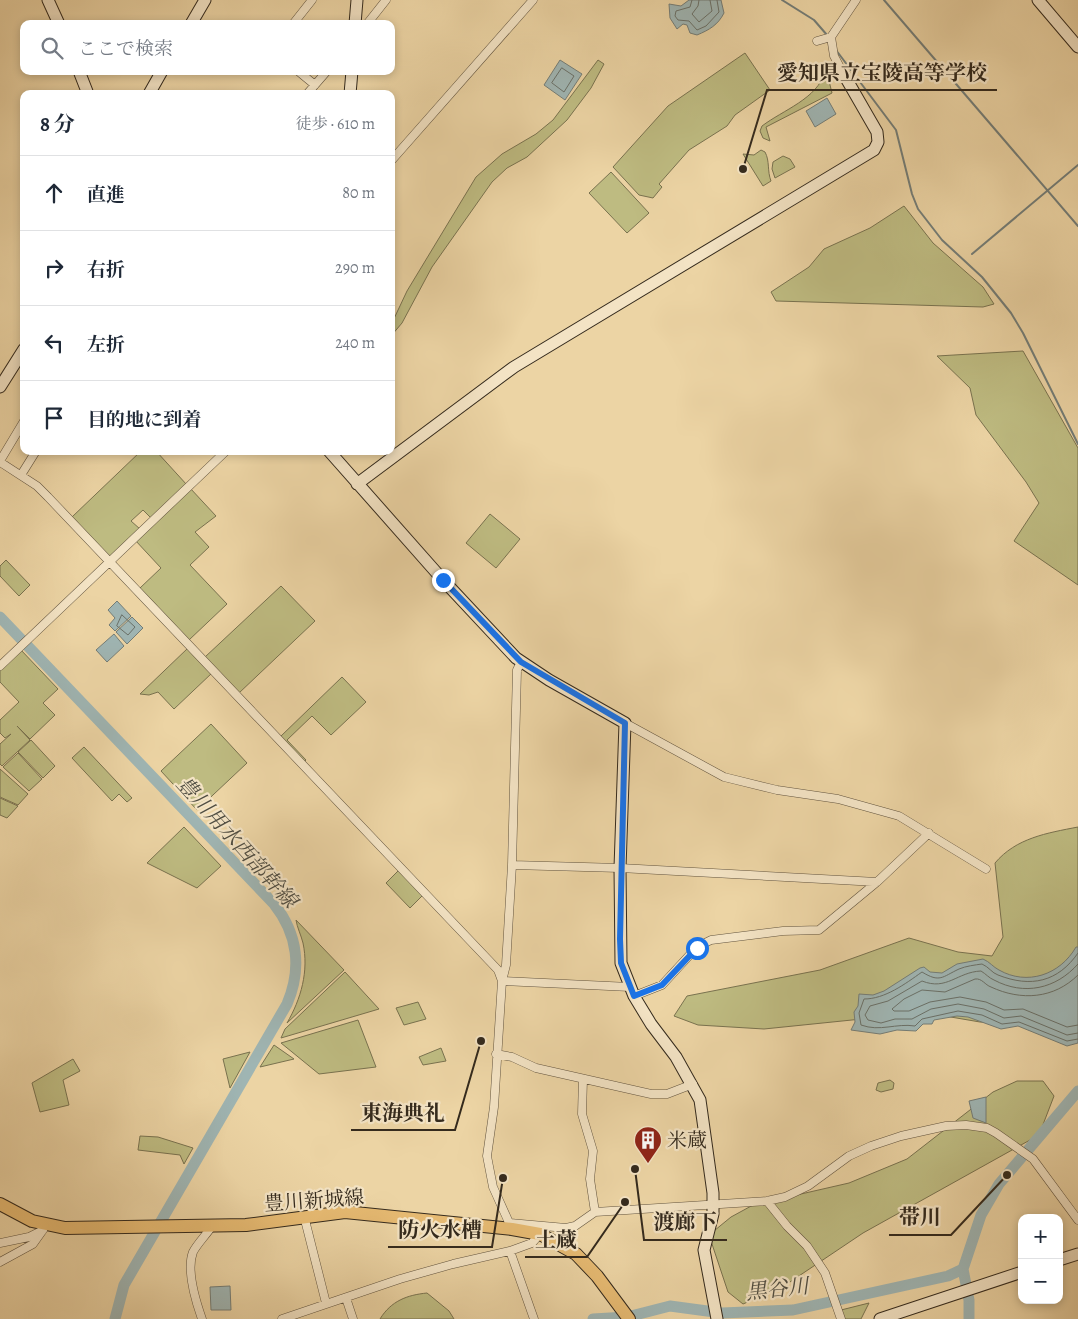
<!DOCTYPE html>
<html lang="ja">
<head>
<meta charset="utf-8">
<style>
  :root { --surface:#fff; --page:#f6f6f7; --text:#1f2937; --muted:#747a83; --line:#e0e1e3 }
  body { margin:0; font-family:Alegreya,"Noto Serif JP",serif; background:var(--page); color:var(--text) }
  .controls { position:absolute; right:15px; bottom:15px; display:grid; overflow:hidden; border-radius:10px; box-shadow:0 2px 8px #0003 }
  .controls button { width:45px; height:45px; display:grid; place-items:center; padding:0; border:0; border-bottom:1px solid var(--line); background:var(--surface); color:var(--text); font:25px sans-serif }
  .stop { position:absolute; width:15px; height:15px; margin:-11px; border:4px solid #1a73e8; border-radius:50%; background:#fff }
  .stop.end { background:#1a73e8; border-color:#fff; box-shadow:0 1px 5px #0008 }
  .list { margin:0; padding:0; list-style:none }
  h2 { display:flex; justify-content:space-between; align-items:center; height:65px; margin:0; padding:0 20px; font-size:21px }
  h2 small { font-size:16px; font-weight:400; color:var(--muted) }
  .list li { display:grid; grid-template-columns:32px 1fr auto; gap:15px; align-items:center; box-sizing:border-box; height:75px; padding:0 20px; border-top:1px solid var(--line) }
  .list b { display:block; font-size:19px; white-space:nowrap }
  .list em { font-size:16px; font-style:normal; color:var(--muted) }
  .icon { flex:none; width:28px; height:28px; fill:none; stroke:currentColor; stroke-width:2; stroke-linecap:round; stroke-linejoin:round }
  .map { position:relative; flex:none; width:1078px; height:1319px; overflow:hidden }
  .search { position:absolute; background:var(--surface); box-shadow:0 2px 8px #0003; left:20px; top:20px; width:375px; height:55px; display:flex; align-items:center; gap:12px; box-sizing:border-box; padding:0 18px; border-radius:10px; color:var(--muted); font-size:19px }
  .panel { position:absolute; background:var(--surface); box-shadow:0 2px 8px #0003; left:20px; top:90px; width:375px; height:365px; border-radius:10px }
  .map>svg:first-child { display:block }
  .green { fill:#bebb81; stroke:#79724f }
  .water { fill:#9fb5b3; stroke:#747d77 }
  .lines { fill:none; stroke-linecap:round; stroke-linejoin:round }
  .shore { stroke:#6a7068; stroke-width:1 }
  .stream { stroke:#747d77; stroke-width:2 }
  .river { stroke:#9fb5b3; stroke-width:11 }
  .street-casing { stroke:#62543f; stroke-width:9 }
  .secondary-casing { stroke:#342a1d; stroke-width:13 }
  .primary-casing { stroke:#342a1d; stroke-width:14 }
  .street { stroke:#f3e3c4; stroke-width:8 }
  .secondary { stroke:#f3e3c4; stroke-width:11 }
  .primary { stroke:#e6ba72; stroke-width:12 }
  .route { stroke:#1a73e8; stroke-width:6 }
  .labels { text-anchor:middle; stroke-width:4.5; stroke-linejoin:round; paint-order:stroke }
  .poi-label { font-size:20px; fill:#342a1d; stroke:#f3e3c4; text-anchor:start }
  .street-label { font-size:20px; fill:#342a1d; stroke:#f3e3c4 }
  .water-label { font-size:21px; font-style:italic; fill:#4f4d42; stroke:#f3e3c4 }
  .leader { fill:none; stroke:#342a1d; stroke-width:2 }
  .callout-dot { fill:#342a1d; stroke:#f3e3c4; stroke-width:2 }
  .callout-label { font-size:21px; text-anchor:middle; font-weight:bold; fill:#342a1d; stroke:#f3e3c4; stroke-width:4.5; stroke-linejoin:round; paint-order:stroke }
</style>
</head>
<body>
<div class="map">
<svg width="1078" height="1319" viewBox="0 0 1078 1319">
  <rect width="100%" height="100%" fill="#ecd4a4"/>
  <filter id="stains"><feTurbulence type="fractalNoise" baseFrequency=".004" numOctaves="4"/><feColorMatrix values="0 0 0 0 .2 0 0 0 0 .09 0 0 0 0 .02 0 0 0 .5 -.17"/></filter>
  <radialGradient id="worn" r=".72"><stop offset=".6" stop-color="#630" stop-opacity="0"/><stop offset="1" stop-color="#630" stop-opacity=".3"/></radialGradient>
  <path class="green" d="M745 53 770 90 735 115 727 126 689 150 659 184 662 187 653 198 639 195 613 167 668 106Z
    M598 60 604 64 591 88 567 120 527 157 507 168 492 182 432 267 402 323 391 336V325L407 291 476 177 502 154 536 134 553 120Z
    M825 72 838 77 829 81 832 93 766 127 770 141 763 138 760 131 762 126C783 110 817 99 825 72Z
    M761 150 765 152C770 161 767 171 771 181L763 186 743 154 754 155Z
    M783 156 790 159 795 167 775 178 772 169 773 162Z
    M611 172 649 213 627 233 589 193Z
    M904 206 933 243 983 287 994 304 983 307 776 301 771 292 809 267 824 249 870 228Z
    M1023 351 1078 448V585L1014 541 1039 503 1026 482 976 415 970 388 937 356Z
    M141 451H156L187 485 151 518 143 510 131 521 140 529 110 557 72 517Z
    M190 488 216 516 195 532 209 547 190 565 227 604 189 640 140 588 161 568 135 540Z
    M490 514 520 539 496 568 466 543Z
    M6 560 30 585 19 596 0 576V566Z
    M281 586 315 621 239 693 205 657Z
    M188 648 212 673 174 709 158 692 149 695 140 694Z
    M20 649 58 689 43 703 55 715 30 739 17 726 30 740 2 766 0 764V744L11 734 5 738 0 733V720L19 702 0 682V669Z
    M342 677 366 702 331 735 312 716 287 740 306 760 304 762 280 737Z
    M211 724 247 763 197 810 161 771Z
    M31 740 55 766 43 778 18 752Z
    M84 747 132 798 127 802 119 794 112 801 72 758Z
    M18 753 42 779 29 791 3 767Z
    M0 769 28 794 18 805 0 797Z
    M0 798 18 806 7 818 0 815Z
    M184 827 221 866 197 888 147 863Z
    M1078 827V1033L1031 1024 980 1022 939 1015 891 1016 764 1029 698 1025 674 1016 687 996 820 970 909 938 958 952 992 956 1003 937 995 863C1016 838 1047 833 1078 827Z
    M400 869 424 894 410 908 386 883Z
    M296 920 344 970 287 1023C301 999 309 971 303 943 301 935 297 927 296 920Z
    M345 972 379 1009 281 1038 285 1029Z
    M418 1002 426 1019 404 1025 396 1008Z
    M358 1020 376 1067 319 1074 281 1043Z
    M274 1045 294 1059 260 1067Z
    M441 1048 446 1061 423 1065 419 1057Z
    M250 1052 230 1088 223 1059Z
    M73 1059 80 1071 63 1080 69 1105 40 1112 32 1083Z
    M890 1080 894 1083 893 1089 881 1092 876 1090 878 1083Z
    M1017 1081H1043L1054 1096 1039 1135 863 1233 781 1288 743 1304 728 1292 709 1235 731 1217 753 1205 849 1183 907 1159 993 1092Z
    M140 1136 158 1137 193 1148 184 1164 180 1155 138 1150Z
    M427 1293 449 1311 454 1319H380C391 1301 407 1295 427 1293Z
    M869 1303 861 1319H844L841 1310Z"/>
  <path class="water" d="M689 0H721L724 13C718 25 709 30 697 35L690 33 687 25 683 24 677 29 670 18 669 4 681 6Z
    M560 60 582 74 565 100 544 85Z
    M827 98 836 114 815 127 806 111Z
    M117 601 131 616 115 631 109 625 115 618 108 610Z
    M132 617 143 628 127 644 116 632Z
    M114 634 124 646 107 662 96 650Z
    M1076 947H1078V1043L1067 1046 1018 1026 1001 1029 968 1017 957 1016 934 1020 932 1024H923L916 1031 897 1030 880 1034 851 1030 855 1022 854 1012 858 1006 859 994 873 995 884 991 920 968 924 967 930 972 942 973 957 964 983 959C990 962 993 967 999 970 1027 986 1060 975 1076 947Z
    M986 1097V1123L973 1118 969 1101Z
    M230 1286 231 1310H211L210 1287Z"/>
  <g class="lines">
    <path class="shore" d="M692 0 690 7 676 11 675 16 678 20 689 21 697 30 706 26 719 12 717 0
      M699 0 698 6 692 14 699 22 712 11 710 0
      M562 68 574 76 564 92 552 83Z
      M122 615 135 627 128 635 117 626Z
      M1078 953C1058 982 1031 988 998 975 992 973 989 967 982 964 975 965 966 966 959 969 942 977 940 983 922 972 905 984 885 999 864 999L859 1013 861 1025C880 1032 896 1023 915 1026L922 1019 958 1011 982 1015 1002 1024 1019 1022 1067 1041 1078 1039
      M1078 964C1056 989 1024 996 994 980 989 978 986 974 981 971 957 972 947 991 922 981L888 1001 870 1006 865 1015 868 1020 881 1023 895 1019H912L931 1009 958 1004 984 1009 1004 1018 1021 1016 1067 1035 1078 1033
      M1078 975C1054 999 1021 1001 991 987 985 985 982 978 975 979L945 992 922 990 904 999 892 1009 894 1011H909L930 1002 960 997 986 1002 1004 1010 1023 1009 1067 1027 1078 1025"/>
    <path class="stream" d="M782 0 814 20 827 35
      M884 0 1078 226
      M836 50 896 130 912 194 918 209 942 240 982 277 1011 313 1023 333 1078 444
      M972 254 1078 165"/>
    <path class="river" d="M0 617 274 904C298 934 302 969 287 1004L124 1285 115 1319
      M593 1319 627 1317 670 1306 722 1313 793 1310 948 1276 963 1269
      M969 1319V1300L963 1269 981 1215 999 1184 1078 1091"/>
    <g class="street-casing">
      <path id="street" d="M293 24 312 0
        M367 24 386 0
        M817 41 831 37
        M298 71 315 85
        M843 73 834 56 831 37 856 0
        M307 94 327 71
        M391 161 533 0
        M0 461 24 421
        M0 462 37 486 48 497 498 970 502 981
        M21 475 36 451
        M0 666 226 451
        M625 723 724 777 777 790 838 799 899 816 986 869
        M512 865 620 868 877 882
        M502 981 630 987
        M634 996 662 985 697 947 711 940 783 931 819 930 877 882 929 833
        M496 1054 512 1057 536 1068 651 1094H667L693 1084
        M583 1079 582 1114 593 1151 590 1179 595 1212
        M767 1201 787 1226 807 1246 825 1273 841 1319
        M304 1216 326 1303
        M510 1223 566 1228 575 1226 595 1212 767 1201 785 1197 808 1186 849 1156 871 1146 901 1136 946 1126 966 1125 987 1128 996 1133 1033 1159 1078 1220
        M511 1227 493 1187 487 1156 494 1107 502 981 506 965 512 865 517 670 521 662
        M0 1243 29 1237 43 1230
        M510 1251 534 1319
        M0 1262 33 1244 43 1230
        M346 1298 353 1319
        M202 1319C196 1302 186 1270 193 1252 197 1244 207 1234 212 1226
        M282 1319 400 1279 453 1264 510 1251 532 1243 540 1234"/>
    </g>
    <g class="secondary-casing">
      <path id="secondary" d="M48 0 59 24
        M1038 0 1078 47
        M191 24 205 0
        M355 24 357 0
        M79 71 88 94
        M149 94 162 71
        M350 94 352 71
        M0 387 24 349
        M329 451 443 580 516 658 549 680 625 723 620 868 621 963 634 996 651 1024 676 1057 700 1100 713 1193V1214L704 1250 717 1319
        M357 484 514 367 874 150 878 142 877 132 843 73
        M1059 1260 1078 1254
        M880 1319 1022 1272"/>
    </g>
    <g class="primary-casing">
      <path id="primary" d="M0 1204 32 1221 65 1228 246 1225 345 1212 512 1229 540 1234 576 1254 597 1276 629 1319"/>
    </g>
    <use href="#street" class="street"/>
    <use href="#secondary" class="secondary"/>
    <use href="#primary" class="primary"/>
  </g>
  <g class="lines">
    <path class="route" d="M443 580 521 662 625 723 620 939 621 963 634 996 662 985 697 948"/>
  </g>
  <defs>
    <g id="building-pin" transform="scale(1.4375)"><path d="M0 17L-7.5 6A9.5 9.5 0 1 1 7.5 6Z" fill="#8f2418" stroke="#f3e3c4"/><path d="M-4-6H4V6H1V3H-1V6H-4ZM-2.5-4.3h1.7v1.8h-1.7ZM.8-4.3h1.7v1.8H.8ZM-2.5-1h1.7V.8h-1.7ZM.8-1h1.7V.8H.8Z" fill="#fff"/></g>
  </defs>
  <g fill-rule="evenodd">
    <use href="#building-pin" x="648" y="1140"/>
  </g>
  <g class="labels">
    <g class="poi-label">
      <text x="667" y="1147">米蔵</text>
    </g>
    <g class="street-label">
      <text transform="translate(314 1200) rotate(-4)" y="7">豊川新城線</text>
    </g>
    <g class="water-label">
      <text transform="translate(237 842) rotate(48)" y="7">豊川用水西部幹線</text>
      <text transform="translate(777 1289) rotate(-6)" y="7">黒谷川</text>
    </g>
  </g>
  <path class="leader" d="M743 169L767 90H997M481 1041L455 1130H351M1007 1175L951 1235H889M635 1169L644 1240H727M503 1178L492 1247H388M625 1202L587 1257H525"/>
  <g class="callout-dot">
    <circle cx="743" cy="169" r="5"/>
    <circle cx="481" cy="1041" r="5"/>
    <circle cx="1007" cy="1175" r="5"/>
    <circle cx="635" cy="1169" r="5"/>
    <circle cx="503" cy="1178" r="5"/>
    <circle cx="625" cy="1202" r="5"/>
  </g>
  <g class="callout-label">
    <text x="882" y="80">愛知県立宝陵高等学校</text>
    <text x="403" y="1120">東海典礼</text>
    <text x="920" y="1224">帯川</text>
    <text x="685" y="1229">渡廊下</text>
    <text x="440" y="1237">防火水槽</text>
    <text x="556" y="1247">土蔵</text>
  </g>
  <rect width="100%" height="100%" filter="url(#stains)"/>
  <rect width="100%" height="100%" fill="url(#worn)"/>
</svg>
<div class="controls">
<button>+</button>
<button>−</button>
</div>
<div class="stop" style="left:697px;top:948px"></div>
<div class="stop end" style="left:443px;top:580px"></div>
<div class="search"><svg class="icon" aria-label="search" viewBox="0 0 24 24"><circle cx="10" cy="10" r="6"/><path d="M15 15l6 6"/></svg>ここで検索</div>
<section class="panel">
<h2>8 分<small>徒歩 · 610 m</small></h2>
<ul class="list">
<li><svg class="icon" aria-label="ahead" viewBox="0 0 24 24"><path d="M12 20V5M6 11l6-6 6 6"/></svg><div><b>直進</b></div><em>80 m</em></li>
<li><svg class="icon" aria-label="right" viewBox="0 0 24 24"><path d="M7 20v-9h11M14 6l5 5-5 5"/></svg><div><b>右折</b></div><em>290 m</em></li>
<li><svg class="icon" aria-label="left" viewBox="0 0 24 24"><path d="M17 20v-9H6M10 6l-5 5 5 5"/></svg><div><b>左折</b></div><em>240 m</em></li>
<li><svg class="icon" aria-label="arrive" viewBox="0 0 24 24"><path d="M6 21V4h12l-3 4 3 4H6"/></svg><div><b>目的地に到着</b></div></li>
</ul>
</section>
</div>
</body>
</html>
